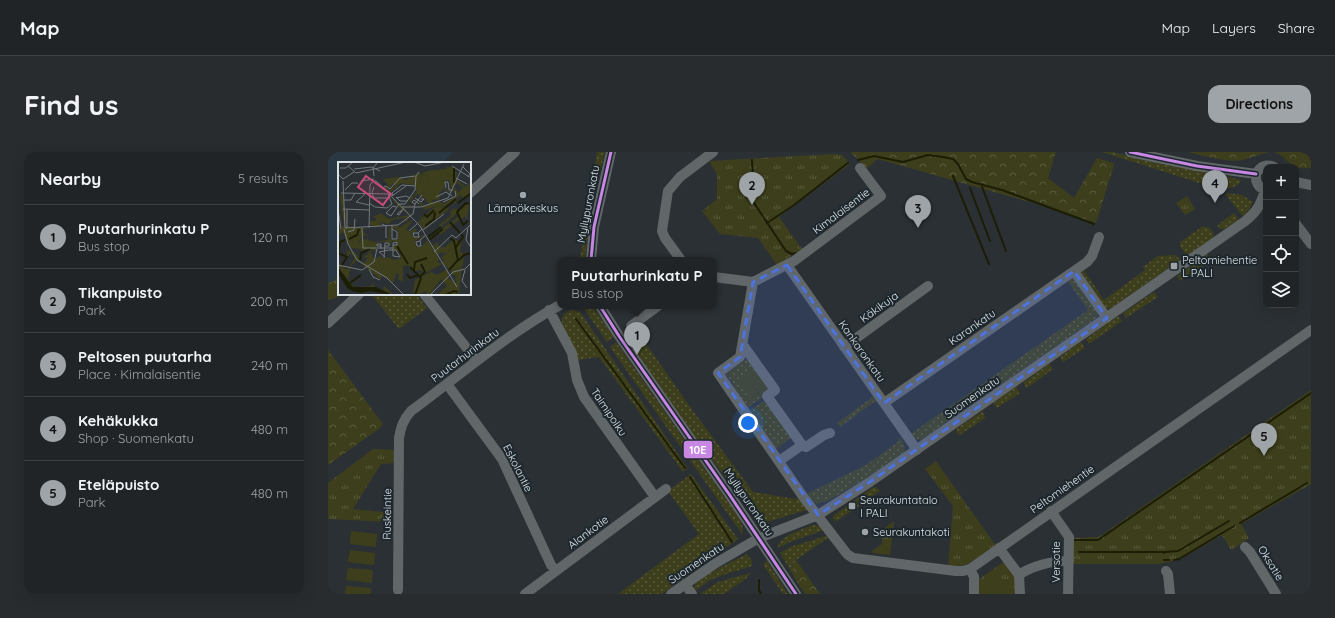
<!DOCTYPE html>
<html lang="en">
<head>
<meta charset="utf-8">
<style>
  :root { --surface:#202427; --page:#282c2f; --text:#f1f3f6; --muted:#a2a4a7; --line:#3d4144; --accent:#9ea4a8 }
  body { margin:0; font-family:Quicksand,sans-serif; background:var(--page); color:var(--text) }
  .controls { position:absolute; right:12px; top:12px; display:grid; overflow:hidden; border-radius:8px; box-shadow:0 4px 16px #0002 }
  .controls button { width:36px; height:36px; display:grid; place-items:center; padding:0; border:0; border-bottom:1px solid var(--line); background:var(--surface); color:var(--text); font:20px sans-serif }
  .you { position:absolute; left:420px; top:271px; width:14px; height:14px; margin:-10px; border:3px solid #fff; border-radius:50%; background:#1a73e8; box-shadow:0 0 0 6px #1a73e833 }
  .badge { display:grid; place-items:center; width:26px; height:26px; border-radius:50%; background:var(--accent); color:#111; font-size:13px; font-weight:700 }
  .pin { position:absolute; translate:-50% -33px; filter:drop-shadow(0 1px 2px #0008) }
  .pin::after { content:''; position:absolute; top:21px; width:14px; height:12px; background:inherit; clip-path:polygon(0 0,100% 0,50% 100%) }
  .popup { position:absolute; left:229px; top:105px; width:160px; height:52px; box-sizing:border-box; display:grid; place-content:center; border-radius:8px; background:var(--surface); filter:drop-shadow(0 1px 3px #0005); font-size:13px; white-space:nowrap; color:var(--muted) }
  .popup b { font-size:15px; color:var(--text) }
  .popup::after { content:''; position:absolute; left:50%; top:100%; margin-left:-8px; border:8px solid transparent; border-top-color:var(--surface) }
  .list { margin:0; padding:0; list-style:none }
  h2 { display:flex; justify-content:space-between; align-items:center; height:52px; margin:0; padding:0 16px; font-size:17px }
  h2 small { font-size:13px; font-weight:400; color:var(--muted) }
  .list li { display:grid; grid-template-columns:26px 1fr auto; gap:12px; align-items:center; box-sizing:border-box; height:64px; padding:0 16px; border-top:1px solid var(--line) }
  .list b { display:block; font-size:15px; white-space:nowrap }
  .list p { margin:0; font-size:13px; white-space:nowrap; color:var(--muted) }
  .list em { font-size:13px; font-style:normal; color:var(--muted) }
  .icon { flex:none; width:22px; height:22px; fill:none; stroke:currentColor; stroke-width:2; stroke-linecap:round; stroke-linejoin:round }
  .map { position:relative; flex:none; width:983px; height:442px; overflow:hidden; border-radius:12px }
  header { display:flex; align-items:center; gap:24px; box-sizing:border-box; height:56px; padding:0 20px; background:var(--surface); border-bottom:1px solid var(--line) }
  header strong { font-size:19px }
  nav { display:flex; gap:22px; margin-inline-start:auto; font-size:14px }
  .intro { display:flex; align-items:center; justify-content:space-between; box-sizing:border-box; height:96px; padding:0 24px }
  h1 { margin:0; font-size:28px }
  .button { padding:10px 18px; border-radius:12px; background:var(--accent); color:#111; font-size:14px; font-weight:700 }
  main { display:flex; gap:24px; padding:0 24px }
  aside { flex:1; background:var(--surface); border-radius:12px; box-shadow:0 4px 16px #0002 }
  .map>svg:first-child { display:block }
  .built { fill:#293842 }
  .grass { fill:url(#grass-dots) }
  .forest { fill:url(#forest-crowns) }
  .park { fill:url(#park-tufts) }
  .garden { fill:#3d3f1c }
  .lines { fill:none; stroke-linecap:round; stroke-linejoin:round }
  .stream { stroke:#1c1d05; stroke-width:2 }
  .minor { stroke:#616668; stroke-width:10 }
  .bus-1-casing { stroke:#1d282e; stroke-width:6 }
  .bus-1 { stroke:#c787e3; stroke-width:3 }
  .marked { fill:#4d73dc; fill-opacity:0.2; stroke:#4d73dc; stroke-width:3; stroke-dasharray:8 5; stroke-linejoin:round }
  .poi-dot { fill:#9ea4a8; stroke:#1d282e; stroke-width:1.5 }
  .labels { text-anchor:middle; stroke-width:4; stroke-linejoin:round; paint-order:stroke }
  .street-label { font-size:11px; fill:#dce3e7; stroke:#1d282e }
  .poi-label { font-size:11px; fill:#dce3e7; stroke:#1d282e; text-anchor:start }
  .inset-river { fill:none; stroke:#1c1d05; stroke-width:2 }
  .inset-road { fill:none; stroke:#72787c; stroke-width:1 }
  .view { fill:#c84b7e; fill-opacity:0.15; stroke:#c84b7e; stroke-width:2 }
  .inset-edge { fill:none; stroke:#dce3e7; stroke-width:2 }
  .line-badge { stroke:#1d282e; stroke-width:1.5 }
  .badge-label { font-size:11px; text-anchor:middle; font-weight:bold; fill:#fff }
</style>
</head>
<body>
<header>
<strong>Map</strong>
<nav><a>Map</a><a>Layers</a><a>Share</a></nav>
</header>
<div class="intro"><h1>Find us</h1><a class="button">Directions</a></div>
<main>
<aside>
<h2>Nearby<small>5 results</small></h2>
<ul class="list">
<li><span class="badge">1</span><div><b>Puutarhurinkatu P</b><p>Bus stop</p></div><em>120 m</em></li>
<li><span class="badge">2</span><div><b>Tikanpuisto</b><p>Park</p></div><em>200 m</em></li>
<li><span class="badge">3</span><div><b>Peltosen puutarha</b><p>Place · Kimalaisentie</p></div><em>240 m</em></li>
<li><span class="badge">4</span><div><b>Kehäkukka</b><p>Shop · Suomenkatu</p></div><em>480 m</em></li>
<li><span class="badge">5</span><div><b>Eteläpuisto</b><p>Park</p></div><em>480 m</em></li>
</ul>
</aside>
<div class="map">
<svg width="983" height="442" viewBox="0 0 983 442">
  <defs>
    <pattern id="grass-dots" width="8" height="8" patternUnits="userSpaceOnUse"><rect width="8" height="8" fill="#3d3f1c"/><path d="M2 2h.1M6 6h.1" fill="none" stroke="#585b3d" stroke-width="1.8" stroke-linecap="round"/></pattern>
    <pattern id="forest-crowns" width="20" height="18" patternUnits="userSpaceOnUse"><rect width="20" height="18" fill="#3d3f1c"/><path d="M2 6a3 3 0 1 1 6 0M12 15a3 3 0 1 1 6 0" fill="none" stroke="#585b3d"/></pattern>
    <pattern id="park-tufts" width="24" height="20" patternUnits="userSpaceOnUse"><rect width="24" height="20" fill="#3d3f1c"/><path d="M3 7l-1-3M5 7V3M7 7l1-3M15 17l-1-3M17 17v-4M19 17l1-3" fill="none" stroke="#585b3d"/></pattern>
  </defs>
  <rect width="100%" height="100%" fill="#2b3034"/>
  <path class="built" d="M0 0H125L114 11H11V122L6 129 0 131Z"/>
  <path class="grass" d="M269 0H277L263 58 257 108H251L254 96Z
    M774 0H785C827 13 870 17 913 28 908 40 891 36 881 34Z
    M900 41 914 43 925 50 920 59 915 64 913 62 898 43Z
    M906 61 911 68 896 77H892L890 75V73Z
    M874 75C881 74 887 78 885 86L861 102 857 101 852 94V90Z
    M879 102 883 108 852 129 849 124Z
    M848 103 852 108 782 157 778 156 754 121 755 117 776 148 817 118 815 115 830 104Z
    M743 126 748 128 769 160V165L767 167 594 288 587 287 582 281H584L760 158 739 128Z
    M826 140 830 145 798 166 795 161Z
    M43 142H88L99 156 71 177Z
    M254 154H264L286 185 279 190Z
    M244 158 252 160 358 314 359 316 355 320 271 205 250 208C244 197 221 162 244 158Z
    M790 164 794 169 761 192 758 187Z
    M307 176 360 252 425 340 467 347 473 345 479 357 478 358 442 369 435 370 428 366 368 286 297 184Z
    M288 190 412 367 415 376 414 382 282 195Z
    M753 190 757 196 735 210 732 205Z
    M420 206 428 217 422 247 431 241 435 245 419 256 404 235 406 233 398 222Z
    M721 212 725 217 699 236 695 231Z
    M688 235 692 241 669 256 665 251Z
    M546 244 549 248 512 275 509 271Z
    M438 248 464 285 448 297 421 259Z
    M655 259 657 266 632 283 630 282 628 277Z
    M572 285 576 293 577 301 539 326 496 351 495 349 489 352 478 342 538 313 570 290Z
    M363 322 410 387 334 442H290L371 382 340 339Z
    M548 335 552 339 509 369 505 367V364L544 336Z
    M484 373 492 374 496 378 462 390 450 396C450 384 474 378 484 373Z
    M498 384 501 385 468 408 464 415 472 432 471 433 452 401 462 395Z
    M419 402 424 409V414L398 422 382 428 367 439 366 435 368 430 374 425Z
    M439 409 460 442H455L436 414V411Z
    M422 421 420 425 396 442H372L390 430Z"/>
  <path class="forest" d="M522 0H728L720 26 746 46 769 6 785 11 786 13 768 71 723 56 550 7 539 16Z
    M860 0H983V16C959 19 959 2 945 0 935 0 924 6 915 8 901 11 874 4 860 0Z
    M11 122V142H14L10 145 0 148V131L6 129Z
    M0 198 55 272 52 276 0 313Z
    M468 408 492 442H477L471 433 472 432 464 415Z"/>
  <path class="park" d="M508 2 514 3 522 12 451 65 474 97 449 113 430 86 392 82 374 59 389 47V22L381 9Z
    M859 44 867 57 857 63 848 51Z
    M428 217 442 237 433 243 419 223Z
    M983 238V332L913 372 921 386 903 398 894 383 850 408 830 412H744V386L771 385Z
    M45 297 68 298 67 311 53 312 25 357 64 361V370L0 367V331Z
    M608 309 668 394 638 413 620 415 625 354 597 317Z
    M566 369 562 403 545 401 544 399 554 392V378Z
    M677 409 687 422 689 442H650V428Z"/>
  <path class="garden" d="M419 223 431 241 422 247 410 230Z
    M23 379 49 382 48 395 22 392Z
    M22 398 47 401 46 413 20 410Z
    M20 416 45 418 44 431 18 428Z
    M680 431 681 442H655V432Z
    M18 434 43 436V442H17Z"/>
  <g class="lines">
    <path class="stream" d="M424 8 426 41 424 48 458 99 464 102 468 101
      M530 8 546 4 575 10 600 3 615 5 625 7 630 12 638 27 644 30 674 38 766 72
      M625 24 661 112
      M653 32 678 99
      M642 36 662 89
      M439 71 466 53 520 11
      M248 167 357 316
      M362 325 404 390
      M912 371 979 331
      M746 388H770L983 241
      M751 400H836V401
      M837 400 850 399 901 369
      M836 408H841
      M846 408 851 407 906 374
      M431 428V438L433 442"/>
    <path class="minor" d="M802 0 869 14 928 22
      M968 30 983 33
      M938 38C930 36 927 30 928 22 932 15 938 11 946 15
      M142 41 187 0
      M968 72 983 92
      M263 108 266 75 283 0
      M353 108 337 86 334 79 340 39 352 25 385 0
      M459 113 589 298
      M746 119 779 166
      M386 125 425 130 431 127 466 109 553 44 532 16
      M425 130 412 205 390 221 476 346 519 402 525 406 628 419H635L642 417 983 178
      M96 142 149 209
      M272 154 291 184 403 345 468 442
      M221 158 244 201 249 228 256 245 327 345
      M0 171 31 142
      M303 174 330 154
      M415 193 447 238 439 244 474 293 451 309
      M516 195 600 134
      M119 232 174 307 223 413 228 419
      M556 251 759 110 764 104 771 85
      M474 293 478 295 496 283 502 281
      M723 359 741 385 740 442
      M917 395 922 400 948 442
      M671 396 691 423 692 442
      M642 417 646 425V442
      M838 419 840 422 842 442
      M691 423C703 414 727 408 741 409
      M357 432 364 442
      M70 438 71 286C73 275 75 268 83 259 132 223 179 182 232 153
      M197 442 338 337
      M343 442 388 411 431 386 490 363 542 330 916 70C929 60 932 54 937 38"/>
    <g class="bus-1-casing">
      <path id="bus-1" d="M802 0 869 14 928 22
        M263 108 266 75 283 0
        M272 154 291 184 403 345 468 442"/>
    </g>
    <use href="#bus-1" class="bus-1"/>
  </g>
  <path class="marked" d="M459 113 556 251 746 119 779 166 542 330 490 363 390 221 412 205 425 130Z"/>
  <g class="poi-dot">
    <circle cx="195" cy="43" r="4"/>
    <rect x="842" y="110" width="8" height="8" rx="2"/>
    <rect x="520" y="350" width="8" height="8" rx="2"/>
    <circle cx="537" cy="380" r="4"/>
  </g>
  <g class="labels">
    <g class="street-label">
      <text transform="translate(260 52) rotate(-79)" y="4">Myllypuronkatu</text>
      <text transform="translate(513 59) rotate(-37)" y="4">Kimalaisentie</text>
      <text transform="translate(551 155) rotate(-36)" y="4">Käkikuja</text>
      <text transform="translate(644 175) rotate(-35)" y="4">Karankatu</text>
      <text transform="translate(534 199) rotate(55)" y="4">Kankaronkatu</text>
      <text transform="translate(137 203) rotate(-37)" y="4">Puutarhurinkatu</text>
      <text transform="translate(644 245) rotate(-35)" y="4">Suomenkatu</text>
      <text transform="translate(281 260) rotate(56)" y="4">Taimipolku</text>
      <text transform="translate(190 316) rotate(63)" y="4">Eskolantie</text>
      <text transform="translate(734 337) rotate(-35)" y="4">Peltomiehentie</text>
      <text transform="translate(421 350) rotate(56)" y="4">Myllypuronkatu</text>
      <text transform="translate(59 362) rotate(-89)" y="4">Ruskeintie</text>
      <text transform="translate(260 380) rotate(-37)" y="4">Alankotie</text>
      <text transform="translate(728 410) rotate(-90)" y="4">Versotie</text>
      <text transform="translate(368 411) rotate(-34)" y="4">Suomenkatu</text>
      <text transform="translate(943 411) rotate(58)" y="4">Oksatie</text>
    </g>
    <g class="poi-label">
      <text x="195" y="60" text-anchor="middle">Lämpökeskus</text>
      <text x="854" y="112">Peltomiehentie<tspan x="854" dy="13">L PALI</tspan></text>
      <text x="532" y="352">Seurakuntatalo<tspan x="532" dy="13">I PALI</tspan></text>
      <text x="545" y="384">Seurakuntakoti</text>
    </g>
  </g>
  <g transform="translate(10 10)">
    <rect width="133" height="133" fill="#2b3034"/>
    <path d="M4 31 9 55H18H9L7 64 30 66 24 67 29 74 25 73 20 81H23V87L12 86 22 96V99L42 112 44 107 56 102 58 104 48 115 42 114 44 115 42 117 19 98 13 104 10 117 17 126 33 124 35 121 36 125H38L45 128 46 124 56 133 38 125 22 127 17 126 14 125 0 105 2 103 9 108 17 96 13 91 9 95 6 94 9 93V88L14 90 5 70 0 74V69L6 63 4 49H1L4 47 2 34ZM53 34 60 41V43L65 44 72 43H75L65 45 73 53 69 57 70 59 63 61 69 56H65L54 58 51 62 43 60 42 65 32 63V59H38V56L35 55 42 51 51 57 72 53 59 44ZM118 37V42L115 40 104 45 83 63 84 56 95 46ZM121 54 122 57 102 73 100 70ZM113 87 119 88V99L124 100 126 95 125 103 117 109 114 105 112 108 104 101 106 98 103 96Z" fill="#3d3f1c"/>
    <path d="M108 5H114L117 6 115 9 119 10 115 27 112 25 111 18H108L106 26 114 30 113 31 105 27 101 31 102 37 94 38 95 41 87 44 91 42 88 37 84 44 83 45 80 39 84 42 88 37 79 32 73 39 76 43 73 41 71 38 79 30 77 28V23L63 21 59 24 62 28 59 25 52 30 53 32 47 26V25L49 24 51 29 58 23H53V27L45 17 62 15 68 18 82 10 85 19 83 18 84 22 78 28 85 33V27L90 23 88 9 108 7ZM118 17 128 25 133 19 131 33 125 36 123 33 115 39 83 49 87 47 84 45 102 39 105 42 119 34 116 28 113 33 117 25 120 31 125 25 123 23 121 26 122 23 119 21 117 24ZM128 41 131 42 129 57 127 54 122 58 119 51 103 65 101 63 113 53 112 50 116 46 120 49ZM111 43 109 44 111 47 85 67 80 60 83 57 81 52 84 56 83 63 96 52 97 48ZM76 57 68 67 72 70 77 66 79 69 73 71 76 76 86 73 77 79 78 85H83L89 79 87 74 101 98 99 100 104 102 82 114 81 112 85 110 82 108 76 110 70 103 65 104V119L60 118 61 112H58L55 121 48 115 49 108 56 102 44 107 42 112 29 105 26 101 30 96 26 95 31 91 30 87 23 89V83L20 82 24 76 29 78 30 75 26 73 30 74V78L37 80 50 78 51 66H48L53 65 52 77 60 78V69L54 65 63 62 60 64 61 66ZM54 79 60 80V83L55 84V88L61 89 63 96 57 98 49 95 46 97 42 94 36 98 32 89 35 87 38 90 39 80H52V85ZM124 77 122 90 126 92 124 100H119L120 97H113V92L117 91 120 95 118 87H113L106 92 104 90 99 94 94 85 99 80 101 85H107L115 78H119V81ZM110 102H117L114 105 117 110 124 104 121 132 103 133 101 131 109 124 103 117 91 133 87 129 81 133H75L77 118 93 110 99 113 110 107V116L117 121 119 119 116 117 119 114 114 113 112 108 114 105Z" fill="#3d3f1c" fill-rule="evenodd"/>
    <path d="M128 41 130 51 122 57 119 50ZM92 111 98 118 95 122 81 133H75L77 118Z" fill="#3d3f1c"/>
    <path d="M88 10 90 23 85 27V32L80 31 78 25 84 21V11Z" fill="#3d3f1c"/>
    <path d="M0 105 15 125H38L54 133 32 129 23 131 14 129 9 126 0 111Z" fill="#1c1d05"/>
    <path class="inset-river" d="M116 6V21M120 41 132 32M101 51 118 37M86 52 89 55 96 48M130 59 125 63 119 50 128 41 131 42M112 60 122 71M87 64 96 57 97 50M90 75 103 65M11 77 19 73 21 67M91 78 105 67M59 84 70 102M118 85 125 75 123 72M0 91 9 95 4 103M0 95 2 80 7 78M22 98 23 91 32 87M121 98 126 93 133 91M72 105 83 116 77 133M76 108 77 100 89 96M111 108 120 98 116 79 112 76M69 112 72 116 80 113M82 114 87 110 83 102M12 121 23 113M107 133 116 129 120 130"/>
    <path class="inset-road" d="M76 0 87 4 107 0M10 4 18 11 68 0M114 4 133 16M125 5 132 12 130 15M2 6H8L15 0M16 7 34 5 42 9M0 12 5 17 16 10M36 14 35 6 40 0M118 16 129 22M37 18 51 31M5 19 7 66M23 19 36 17M36 25 34 31 36 36H51M46 25 48 24 52 27 62 16 77 14M108 26 107 20H110L111 28H115M7 28 14 21H20M3 31 51 32M27 32 18 40 31 43M51 32 82 64 119 125M54 34 68 24M55 34 54 31 64 23 77 24M58 35 62 39H69M98 35 108 30 114 34M58 36 68 34 72 36M77 36 83 40 86 37H83M6 38H13L17 31M105 40 118 34 117 29M31 41 37 45 49 46 54 42 50 32M61 42H67L77 28 78 14 81 10M77 42 74 40 76 38 81 42M58 45 55 44 48 51 53 54 61 42M64 45H83L110 36 126 2M0 47 3 67M5 47 31 48M9 47V66M64 48 59 52 61 53 66 46M44 62 48 64V76M54 64V77H59V70L54 67M7 66 60 63 75 52 77 42 84 33M24 66 25 86H55M31 66 32 23 36 18M6 67 10 82 19 98 49 116 66 133M85 68 106 52M71 69 80 61M10 70 16 68 17 57M80 71H75L76 75H81L80 71 84 67M82 79 78 80 79 84H83L82 78 88 73M43 84H39V82H43V87M132 84 128 78 130 65 133 62M96 90 114 73 118 76 129 66M47 95 41 90 51 88H58L62 95 55 94V81L59 80V83H55M46 96 47 81H51V84H47M0 103 24 108 36 100 39 87M31 107 35 115 42 118M127 108 124 119 129 126M92 133 115 110 127 107 133 101"/>
    <path class="view" d="M28 14 53 32 45 43 20 25Z"/>
    <rect width="133" height="133" class="inset-edge"/>
  </g>
  <rect class="line-badge" x="355" y="288" width="30" height="19" rx="4" fill="#c787e3"/>
  <g class="badge-label">
    <text x="370" y="302">10E</text>
  </g>
</svg>
<div class="controls">
<button>+</button>
<button>−</button>
<button><svg class="icon" aria-label="locate" viewBox="0 0 24 24"><circle cx="12" cy="12" r="6"/><path d="M12 2v4M12 18v4M2 12h4M18 12h4"/></svg></button>
<button><svg class="icon" aria-label="layers" viewBox="0 0 24 24"><path d="M12 4l9 5-9 5-9-5zM3 14l9 5 9-5"/></svg></button>
</div>
<div class="you"></div>
<div class="pin badge" style="left:309px;top:203px">1</div>
<div class="popup"><b>Puutarhurinkatu P</b>Bus stop</div>
<div class="pin badge" style="left:424px;top:53px">2</div>
<div class="pin badge" style="left:590px;top:76px">3</div>
<div class="pin badge" style="left:887px;top:51px">4</div>
<div class="pin badge" style="left:936px;top:304px">5</div>
</div>
</main>
</body>
</html>
